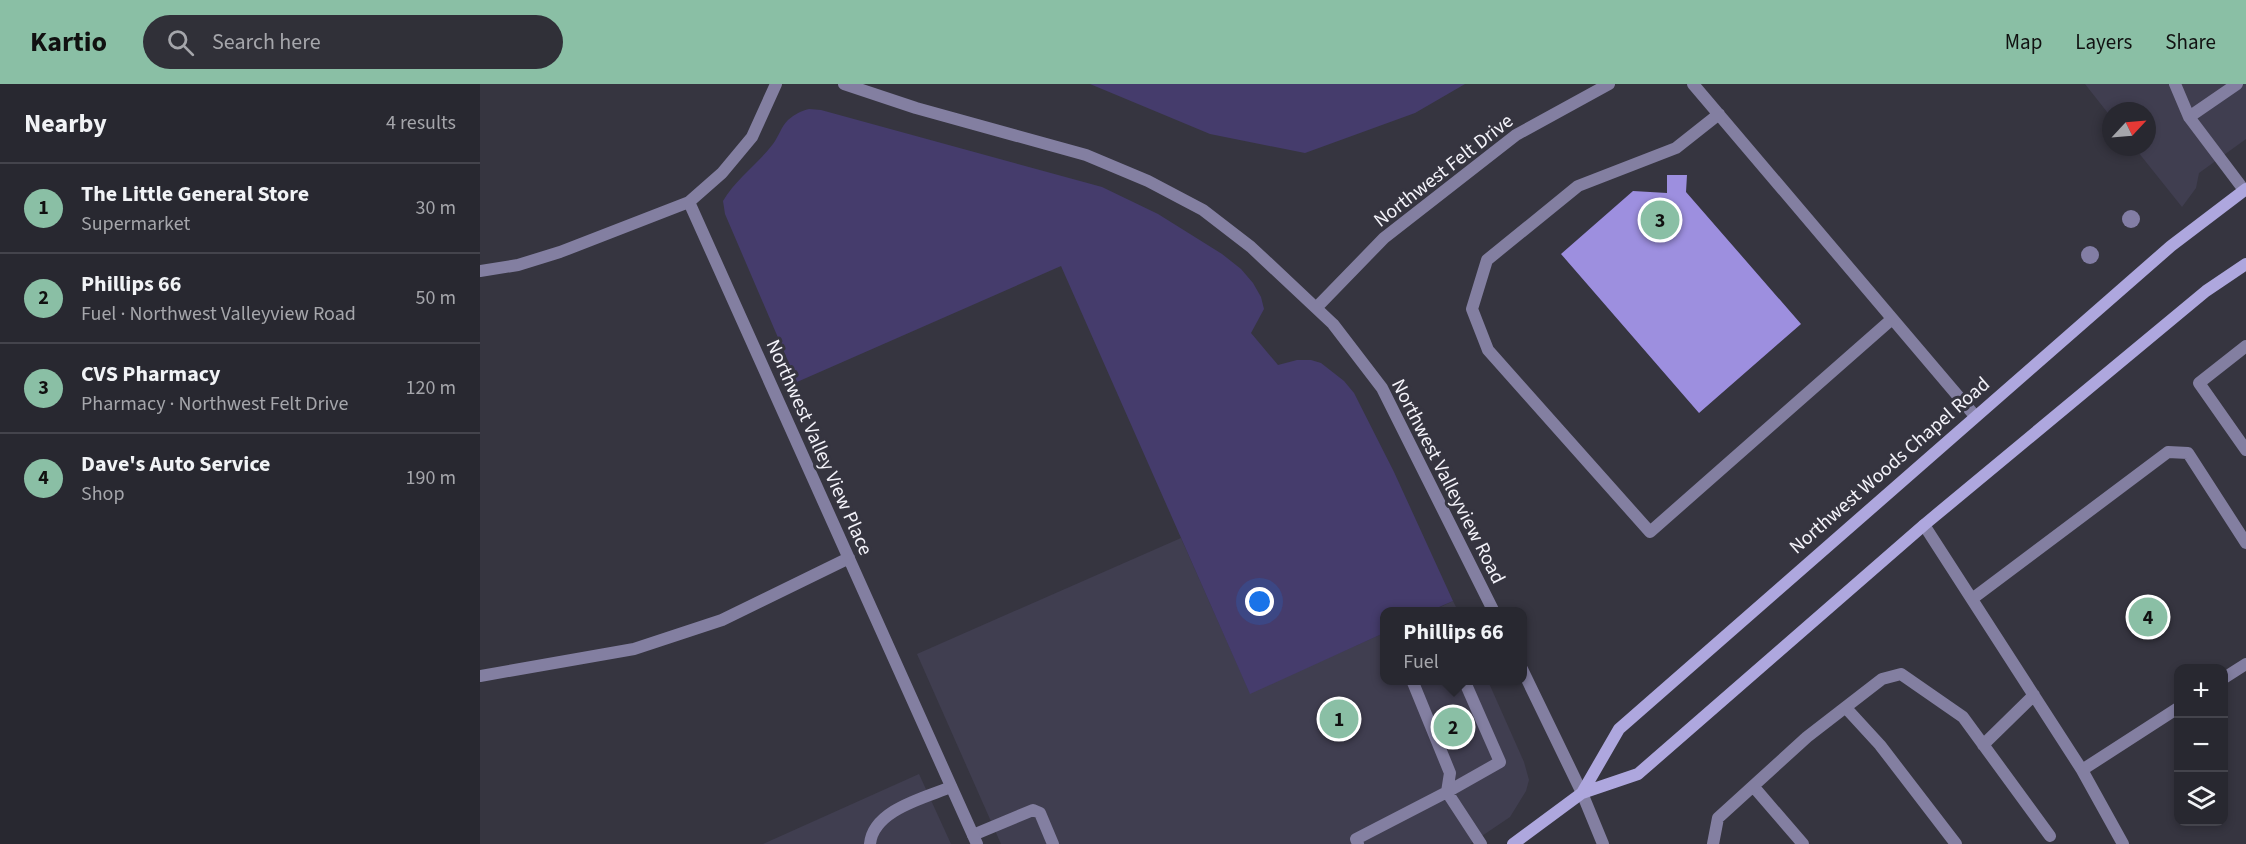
<!DOCTYPE html>
<html lang="en">
<head>
<meta charset="utf-8">
<style>
  :root { --surface:#282830; --page:#303038; --text:#f1f3f6; --muted:#a5a6ab; --line:#44444c; --accent:#8abfa5 }
  body { margin:0; font-family:"Source Sans 3",sans-serif; background:var(--page); color:var(--text) }
  .controls { position:absolute; right:18px; bottom:18px; display:grid; overflow:hidden; border-radius:12px; box-shadow:0 3px 9px #0003 }
  .controls button { width:54px; height:54px; display:grid; place-items:center; padding:0; border:0; border-bottom:2px solid var(--line); background:var(--surface); color:var(--text); font:30px sans-serif }
  .compass { position:absolute; left:1622px; top:18px; width:54px; height:54px; border-radius:50%; background:var(--surface); box-shadow:0 3px 9px #0003; rotate:64deg }
  .you { position:absolute; left:780px; top:518px; width:21px; height:21px; margin:-15px; border:4px solid #fff; border-radius:50%; background:#1a73e8; box-shadow:0 0 0 9px #1a73e833 }
  .badge { display:grid; place-items:center; width:39px; height:39px; border-radius:50%; background:var(--accent); color:#111; font-size:20px; font-weight:700 }
  .pin { position:absolute; translate:-50% -50%; border:3px solid #fff; box-shadow:0 2px 6px #0006 }
  .popup { position:absolute; left:900px; top:523px; width:147px; height:78px; box-sizing:border-box; display:grid; place-content:center; border-radius:12px; background:var(--surface); filter:drop-shadow(0 2px 4px #0005); font-size:20px; white-space:nowrap; color:var(--muted) }
  .popup b { font-size:22px; color:var(--text) }
  .popup::after { content:''; position:absolute; left:50%; top:100%; margin-left:-12px; border:12px solid transparent; border-top-color:var(--surface) }
  .list { margin:0; padding:0; list-style:none }
  h2 { display:flex; justify-content:space-between; align-items:center; height:78px; margin:0; padding:0 24px; font-size:26px }
  h2 small { font-size:20px; font-weight:400; color:var(--muted) }
  .list li { display:grid; grid-template-columns:39px 1fr auto; gap:18px; align-items:center; box-sizing:border-box; height:90px; padding:0 24px; border-top:2px solid var(--line) }
  .list b { display:block; font-size:22px; white-space:nowrap }
  .list p { margin:0; font-size:20px; white-space:nowrap; color:var(--muted) }
  .list em { font-size:20px; font-style:normal; color:var(--muted) }
  .icon { flex:none; width:33px; height:33px; fill:none; stroke:currentColor; stroke-width:2; stroke-linecap:round; stroke-linejoin:round }
  .map { position:relative; flex:none; width:1766px; height:760px; overflow:hidden }
  header { display:flex; align-items:center; gap:36px; box-sizing:border-box; height:84px; padding:0 30px; background:var(--accent); color:#111 }
  header strong { font-size:28px }
  nav { display:flex; gap:33px; margin-inline-start:auto; font-size:21px }
  .search { width:420px; height:54px; background:var(--page); display:flex; align-items:center; gap:15px; box-sizing:border-box; padding:0 21px; border-radius:33px; color:var(--muted); font-size:22px }
  main { display:flex }
  aside { flex:1; background:var(--surface) }
  .map>svg:first-child { display:block }
  .built { fill:#403e50 }
  .green { fill:#453c6c }
  .building { fill:#9d8fdf }
  .lines { fill:none; stroke-linecap:round; stroke-linejoin:round }
  .service { stroke:#837fa1; stroke-width:12 }
  .minor { stroke:#837fa1; stroke-width:12 }
  .secondary { stroke:#aea7de; stroke-width:12 }
  .tree { fill:#837ea5 }
  .labels { text-anchor:middle; stroke-width:6; stroke-linejoin:round; paint-order:stroke }
  .street-label { font-size:20px; fill:#f4f3fa; stroke:#363540 }
</style>
</head>
<body>
<header>
<strong>Kartio</strong>
<div class="search"><svg class="icon" aria-label="search" viewBox="0 0 24 24"><circle cx="10" cy="10" r="6"/><path d="M15 15l6 6"/></svg>Search here</div>
<nav><a>Map</a><a>Layers</a><a>Share</a></nav>
</header>
<main>
<aside>
<h2>Nearby<small>4 results</small></h2>
<ul class="list">
<li><span class="badge">1</span><div><b>The Little General Store</b><p>Supermarket</p></div><em>30 m</em></li>
<li><span class="badge">2</span><div><b>Phillips 66</b><p>Fuel · Northwest Valleyview Road</p></div><em>50 m</em></li>
<li><span class="badge">3</span><div><b>CVS Pharmacy</b><p>Pharmacy · Northwest Felt Drive</p></div><em>120 m</em></li>
<li><span class="badge">4</span><div><b>Dave's Auto Service</b><p>Shop</p></div><em>190 m</em></li>
</ul>
</aside>
<div class="map">
<svg width="1766" height="760" viewBox="0 0 1766 760">
  <rect width="100%" height="100%" fill="#363540"/>
  <path class="built" d="M1605 0H1766V55L1719 89 1716 104 1702 123 1654 63H1667V27H1631V33Z
    M701 454 770 609 904 549V596L1008 597 1044 678 1049 696 1046 707 1030 733 990 760H521L437 570Z
    M973 517 978 527 950 528Z
    M439 690 471 760H283Z"/>
  <path class="green" d="M610 0H985L935 29 825 69 730 50Z
    M329 25 341 26 622 103 678 130 742 170 761 185 773 199 781 213 784 225 771 249 798 281 817 276H831L841 279 864 297 874 309 914 388 973 517 950 527 904 528V549L770 610 581 182 317 298 245 130 243 117C256 95 278 80 293 60 299 52 301 43 308 36 315 30 321 27 329 25Z"/>
  <path class="building" d="M1187 91H1207L1206 108 1321 240 1219 329 1081 170 1153 107 1187 109Z"/>
  <g class="lines">
    <path class="service" d="M1213 0 1495 332
      M1695 0 1709 33 1764 106
      M1239 30 1196 64 1098 102 1007 176 992 225 1008 266 1170 448 1412 235
      M1709 33 1757 0
      M1766 262 1719 299 1766 366
      M1444 441 1602 686 1643 760
      M1492 515 1688 368 1708 369 1766 459
      M1744 594 1766 580
      M984 596 1020 678 967 708 1001 760
      M1366 624 1400 661 1476 760
      M1503 661 1554 611
      M1602 686 1698 624
      M1273 702 1323 760
      M493 751 553 726 560 729 573 760
      M390 760C393 726 444 714 471 703
      M878 760 876 755 967 708 970 689 932 596
      M1233 760 1238 734 1327 653 1402 595 1421 590 1483 633 1570 752"/>
    <path class="minor" d="M364 0 436 24 606 71 668 97 723 126 771 163 853 240 902 304 1014 528
      M209 118 497 760
      M0 187 38 181 80 168 209 118 242 89 272 53 296 0
      M836 224 904 154 1036 51 1129 0
      M1042 585 1102 709 1123 760
      M0 592 154 565 242 536 369 474"/>
    <path class="secondary" d="M1102 709 1139 645 1691 162 1766 105
      M1033 760 1102 709 1158 690 1444 441 1726 207 1766 180"/>
  </g>
  <g class="tree">
    <circle cx="1651" cy="135" r="9"/>
    <circle cx="1610" cy="171" r="9"/>
  </g>
  <g class="labels">
    <g class="street-label">
      <text transform="translate(963 86) rotate(-38)" y="7">Northwest Felt Drive</text>
      <text transform="translate(340 363) rotate(66)" y="7">Northwest Valley View Place</text>
      <text transform="translate(1409 381) rotate(-41)" y="7">Northwest Woods Chapel Road</text>
      <text transform="translate(969 397) rotate(63)" y="7">Northwest Valleyview Road</text>
    </g>
  </g>
</svg>
<div class="controls">
<button>+</button>
<button>−</button>
<button><svg class="icon" aria-label="layers" viewBox="0 0 24 24"><path d="M12 4l9 5-9 5-9-5zM3 14l9 5 9-5"/></svg></button>
</div>
<svg class="compass" viewBox="-18 -18 36 36"><path d="M0-13l5 13h-10z" fill="#e53935"/><path d="M0 13l5-13h-10z" fill="#a5a6ab"/></svg>
<div class="you"></div>
<div class="pin badge" style="left:859px;top:635px">1</div>
<div class="pin badge" style="left:973px;top:643px">2</div>
<div class="popup"><b>Phillips 66</b>Fuel</div>
<div class="pin badge" style="left:1180px;top:136px">3</div>
<div class="pin badge" style="left:1668px;top:533px">4</div>
</div>
</main>
</body>
</html>
